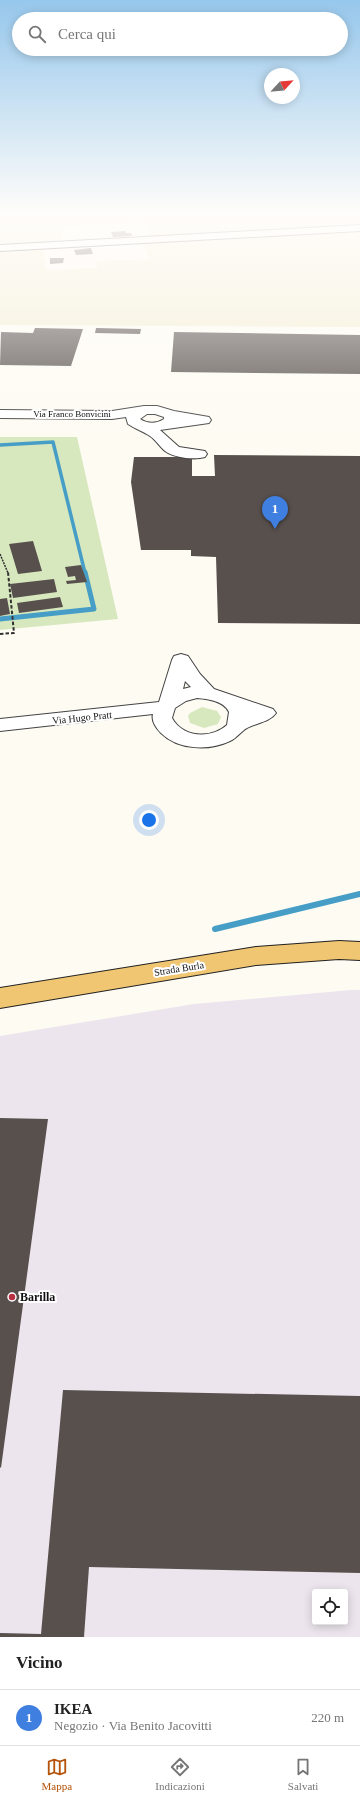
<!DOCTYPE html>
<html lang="it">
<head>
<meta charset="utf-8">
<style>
  :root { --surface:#fff; --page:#f2f2f2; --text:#222; --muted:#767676; --line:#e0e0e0; --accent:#b45309 }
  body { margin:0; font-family:Georgia,serif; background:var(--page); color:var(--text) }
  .controls { position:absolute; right:12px; bottom:12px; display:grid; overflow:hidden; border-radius:4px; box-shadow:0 2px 10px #0003 }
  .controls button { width:36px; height:36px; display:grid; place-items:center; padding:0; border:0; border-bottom:1px solid var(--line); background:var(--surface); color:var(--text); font:20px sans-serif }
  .compass { position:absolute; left:264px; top:68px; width:36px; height:36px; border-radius:50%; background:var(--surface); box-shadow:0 2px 10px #0003; rotate:64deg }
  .you { position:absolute; left:149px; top:820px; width:14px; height:14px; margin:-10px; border:3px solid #fff; border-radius:50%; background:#1a73e8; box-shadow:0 0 0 6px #1a73e833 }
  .badge { display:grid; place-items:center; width:26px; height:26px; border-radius:50%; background:var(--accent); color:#fff; font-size:13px; font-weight:700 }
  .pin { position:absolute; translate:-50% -33px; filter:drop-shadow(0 1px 2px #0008) }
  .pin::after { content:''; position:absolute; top:21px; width:14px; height:12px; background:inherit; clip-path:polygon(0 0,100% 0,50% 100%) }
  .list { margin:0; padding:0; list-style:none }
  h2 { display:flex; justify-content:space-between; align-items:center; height:52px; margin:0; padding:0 16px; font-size:17px }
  h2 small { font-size:13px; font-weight:400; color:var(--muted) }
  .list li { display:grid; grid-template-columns:26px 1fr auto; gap:12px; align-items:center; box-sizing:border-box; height:56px; padding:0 16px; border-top:1px solid var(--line) }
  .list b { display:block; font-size:15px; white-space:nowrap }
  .list p { margin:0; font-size:13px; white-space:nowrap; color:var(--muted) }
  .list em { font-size:13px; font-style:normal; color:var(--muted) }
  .icon { flex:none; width:22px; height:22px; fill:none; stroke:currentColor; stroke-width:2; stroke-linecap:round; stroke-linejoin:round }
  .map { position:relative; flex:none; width:360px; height:1637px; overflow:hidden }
  .search { position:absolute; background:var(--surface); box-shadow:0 2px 10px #0003; left:12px; right:12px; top:12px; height:44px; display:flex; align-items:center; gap:10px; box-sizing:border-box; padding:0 14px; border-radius:22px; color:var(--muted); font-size:15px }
  .sheet { height:108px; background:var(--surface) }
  nav { display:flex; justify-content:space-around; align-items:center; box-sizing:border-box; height:56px; border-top:1px solid var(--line); background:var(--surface); font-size:11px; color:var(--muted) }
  nav a { display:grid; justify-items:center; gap:2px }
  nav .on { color:var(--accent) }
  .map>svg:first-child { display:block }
  .industrial { fill:#ece5ed; fill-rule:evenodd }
  .farmland { fill:#f3eed4; fill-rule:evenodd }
  .green { fill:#d7e8be }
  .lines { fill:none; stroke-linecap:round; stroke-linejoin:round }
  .stream-far2 { stroke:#469ec6; stroke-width:3.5 }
  .stream-far1 { stroke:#469ec6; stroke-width:5 }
  .stream { stroke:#469ec6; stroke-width:6 }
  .building { fill:#58504d }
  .minor-casing { stroke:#434343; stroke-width:2 }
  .major-casing { stroke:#212121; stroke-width:2 }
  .path-far1 { stroke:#323232; stroke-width:1.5; stroke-dasharray:2 1; stroke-linecap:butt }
  .path { stroke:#323232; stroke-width:2; stroke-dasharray:3.5 2; stroke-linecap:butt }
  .minor { fill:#fff; fill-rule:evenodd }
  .major { fill:#f0c672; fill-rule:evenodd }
  .poi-dot { fill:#b82f42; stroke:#fff; stroke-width:1.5 }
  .labels { text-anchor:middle; stroke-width:4; stroke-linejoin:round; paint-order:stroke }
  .far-street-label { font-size:9px; fill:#101010; stroke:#fff }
  .street-label { font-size:10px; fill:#101010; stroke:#fff }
  .near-poi-label { font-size:12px; font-weight:bold; fill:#101010; stroke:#fff; text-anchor:start }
</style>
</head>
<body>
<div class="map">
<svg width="360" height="1637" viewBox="0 0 360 1637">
  <rect width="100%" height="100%" fill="#fefbf3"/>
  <path class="industrial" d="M351 990H360V1637H0V1036L194 1004ZM315 1592H345V1622H315Z"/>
  <path class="farmland" d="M0 214H360V327L0 325ZM144 223 150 238 140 239 150 259 96 261 97 268 46 270 44 249 61 248 63 227Z"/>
  <path class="green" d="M0 437H77L118 619 0 630Z
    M202 707 217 711 221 717 218 724 204 728 190 723 188 716 190 713Z"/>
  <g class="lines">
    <path class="stream-far2" d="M0 445 53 442 85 573"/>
    <path class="stream-far1" d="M0 619 94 609 85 572"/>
    <path class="stream" d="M215 929 360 894"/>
  </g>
  <path class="building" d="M125 231 126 233H131L132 236 113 237 111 232Z
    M91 248 93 254 76 255 74 250Z
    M50 258H64L63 263 50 264Z
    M35 328 83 329 71 366 0 365 1 332 33 333Z
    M96 328 141 329 140 334 95 333Z
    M174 332 360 335V374L171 372Z
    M214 455 360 456V624L218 623 216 557 191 556V550H141L131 482 134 457H192V476H215Z
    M33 541 42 571 18 574 9 544Z
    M81 565 87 582 67 584 66 581 76 580 75 576 68 577 65 567Z
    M54 579 57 592 13 598 10 584Z
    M60 597 63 607 19 613 17 603Z
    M7 598 10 614 0 616V599Z
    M0 1118 48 1119 1 1468 0 1467Z
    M63 1390 360 1396V1573L89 1567 84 1637H0V1633L41 1634Z"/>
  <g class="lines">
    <g class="minor-casing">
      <path id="minor" d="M360 225V231L0 251V245Z
        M144 406H157L174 411 209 417 211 420 209 423 160 430 179 447 205 451 207 454 205 457C195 460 174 458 165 451 160 447 156 440 150 436 143 431 135 429 128 424L126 417 112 419 0 418V410L112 411ZM147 414H155L164 417V419C156 424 148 424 140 419Z
        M181 654 188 656 200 674 214 689 273 709 276 713C270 722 256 723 247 728 241 731 237 738 230 741 209 751 178 750 161 733 157 729 151 721 153 714L0 731V719L159 702 172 660 174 656ZM185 681 191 687 183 689ZM197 698C208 699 224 701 229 712L227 725C211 739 183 738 172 718L175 708 186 701Z"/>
    </g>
    <g class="major-casing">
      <path id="major" d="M339 941 360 942V960L339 959 256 965 0 1008V988L256 947Z"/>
    </g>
    <path class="path-far1" d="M0 554 8 573"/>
    <path class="path" d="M0 634 14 633 8 572"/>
    <use href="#minor" class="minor"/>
    <use href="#major" class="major"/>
  </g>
  <linearGradient id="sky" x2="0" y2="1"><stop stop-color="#96c7ec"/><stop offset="0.48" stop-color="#fffdfa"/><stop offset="1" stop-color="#fffdfa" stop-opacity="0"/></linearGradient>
  <rect width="360" height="444" fill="url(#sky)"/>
  <circle class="poi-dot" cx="12" cy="1297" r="4"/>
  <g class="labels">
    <g class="far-street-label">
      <text x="72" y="417">Via Franco Bonvicini</text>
    </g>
    <g class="street-label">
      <text transform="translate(82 717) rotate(-6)" y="4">Via Hugo Pratt</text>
      <text transform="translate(179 968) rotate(-9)" y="4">Strada Burla</text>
    </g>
    <g class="near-poi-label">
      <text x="20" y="1301">Barilla</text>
    </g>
  </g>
</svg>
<div class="controls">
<button><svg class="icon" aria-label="locate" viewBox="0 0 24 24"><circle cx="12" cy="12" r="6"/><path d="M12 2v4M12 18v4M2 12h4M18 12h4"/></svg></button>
</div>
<svg class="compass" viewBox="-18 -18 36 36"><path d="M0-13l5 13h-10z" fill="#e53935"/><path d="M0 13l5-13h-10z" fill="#767676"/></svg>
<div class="you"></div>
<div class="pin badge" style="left:275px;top:529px;background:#3f7fe0">1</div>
<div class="search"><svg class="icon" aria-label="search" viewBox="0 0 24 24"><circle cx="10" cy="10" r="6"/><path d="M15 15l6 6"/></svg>Cerca qui</div>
</div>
<section class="sheet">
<h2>Vicino<small></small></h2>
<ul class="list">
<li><span class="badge" style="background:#3f7fe0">1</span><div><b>IKEA</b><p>Negozio · Via Benito Jacovitti</p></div><em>220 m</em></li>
</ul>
</section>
<nav>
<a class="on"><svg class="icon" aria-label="map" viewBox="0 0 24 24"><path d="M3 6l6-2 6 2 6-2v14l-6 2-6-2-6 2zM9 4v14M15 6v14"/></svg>Mappa</a>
<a><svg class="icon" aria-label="directions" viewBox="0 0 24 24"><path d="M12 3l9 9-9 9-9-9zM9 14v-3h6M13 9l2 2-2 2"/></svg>Indicazioni</a>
<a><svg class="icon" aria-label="saved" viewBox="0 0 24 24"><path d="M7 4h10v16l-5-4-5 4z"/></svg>Salvati</a>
</nav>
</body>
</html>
